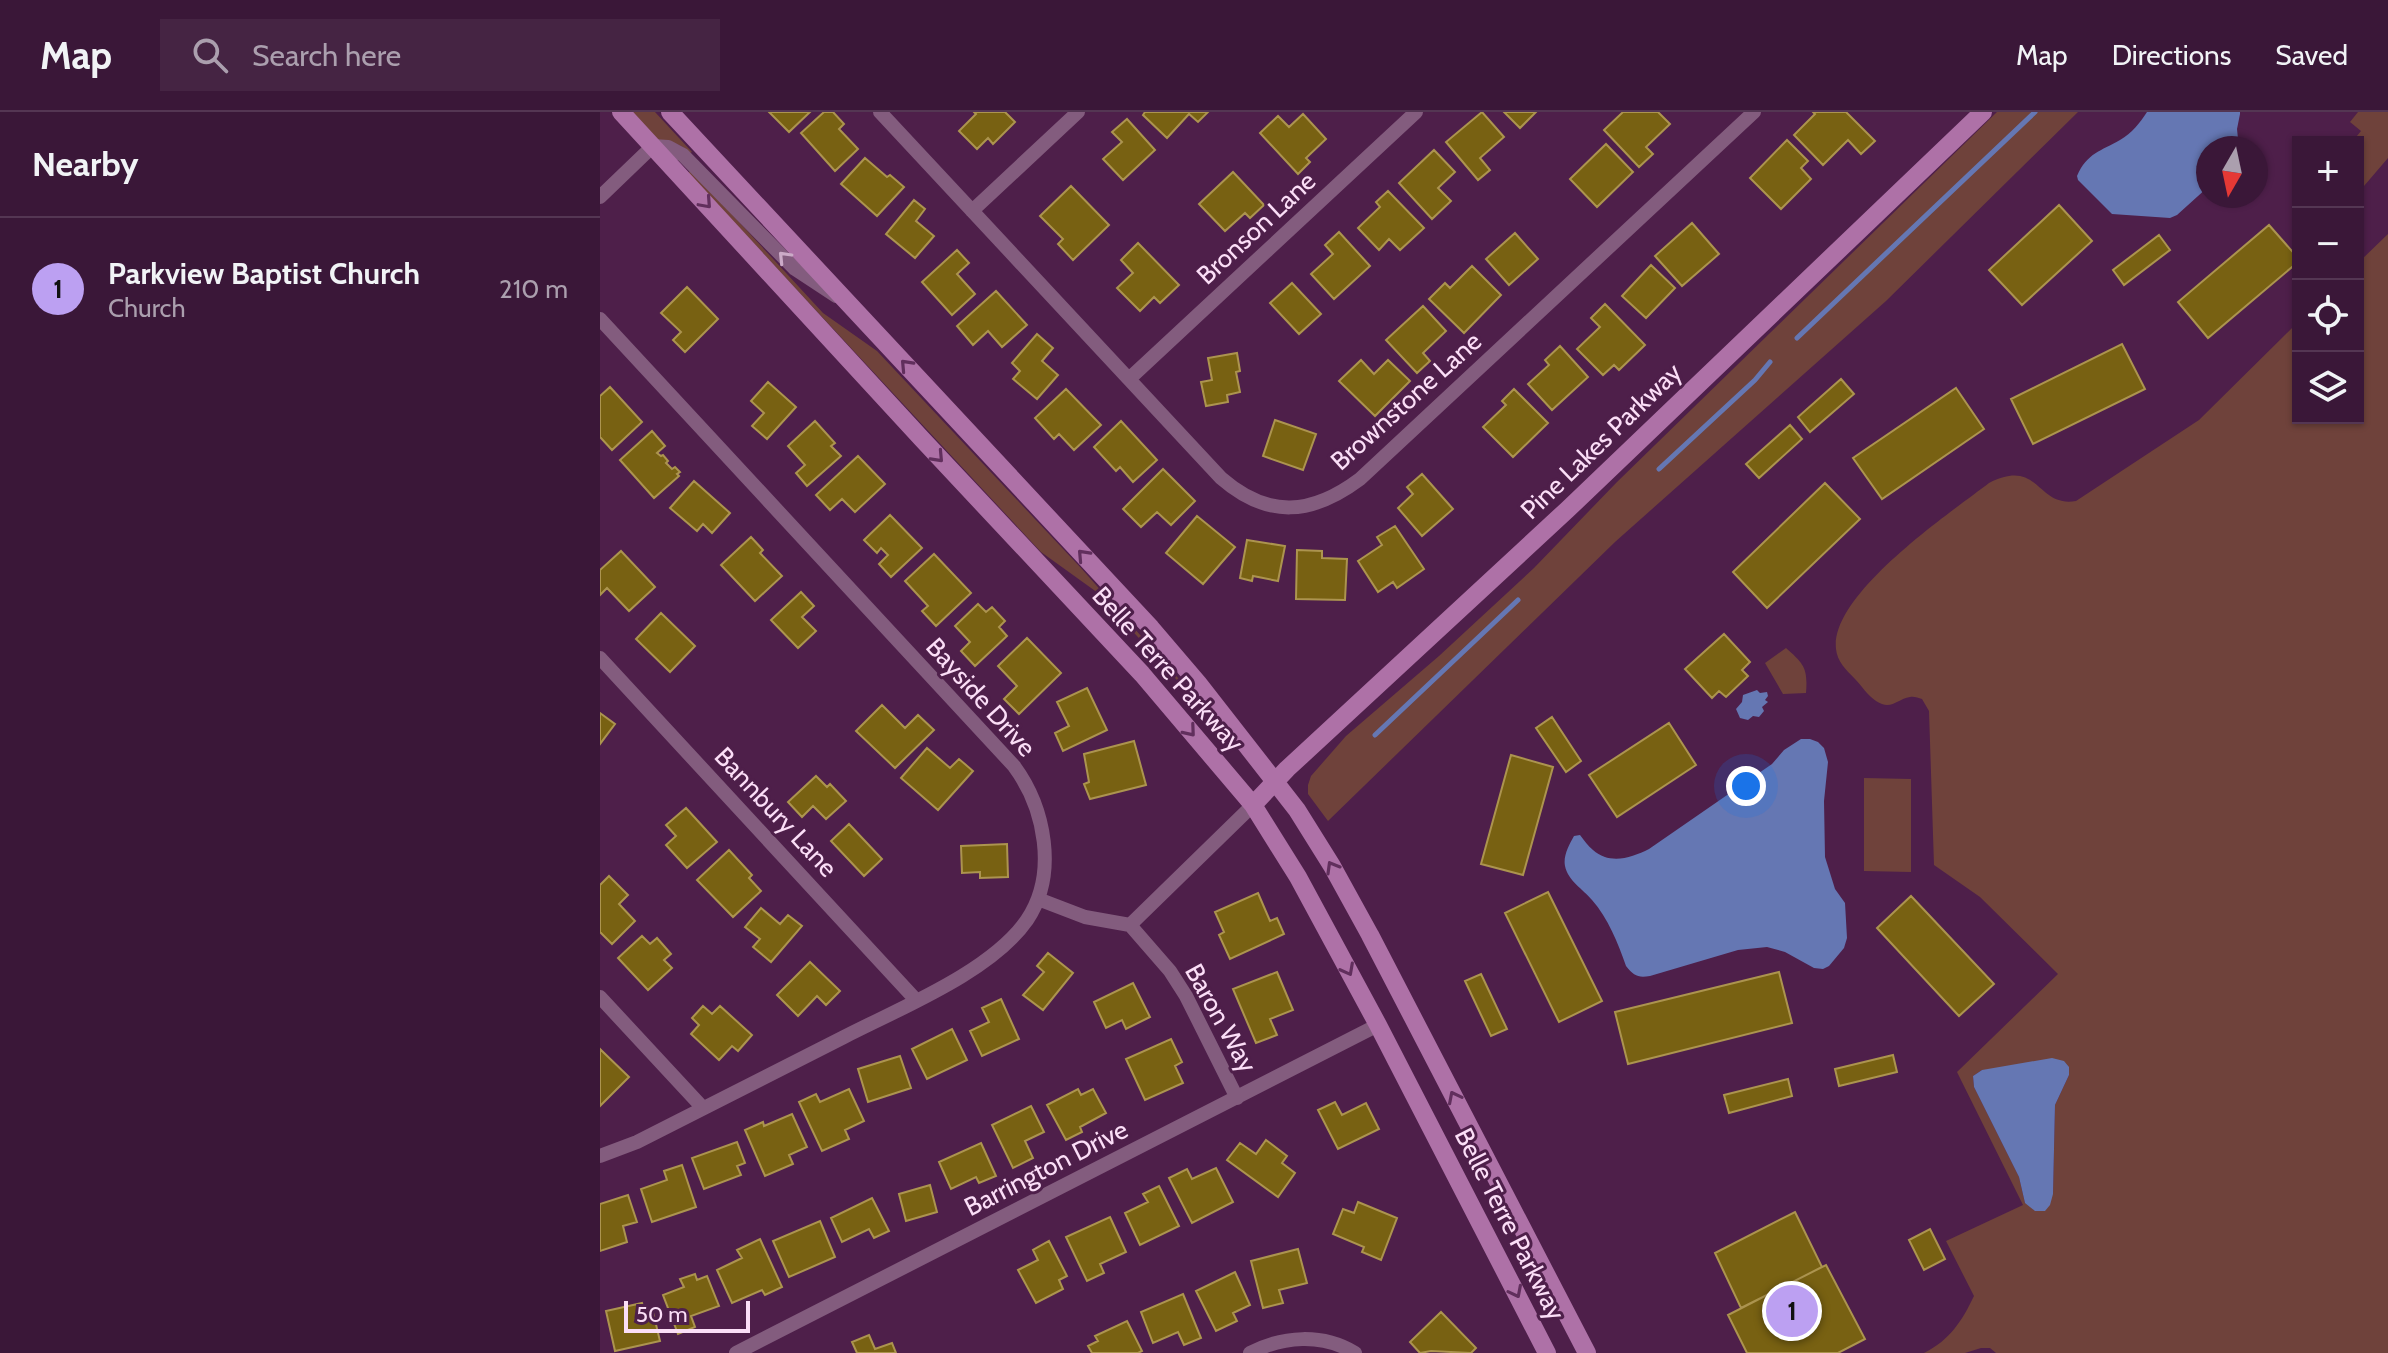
<!DOCTYPE html>
<html lang="en">
<head>
<meta charset="utf-8">
<style>
  :root { --surface:#3a1738; --page:#452443; --text:#f1f3f6; --muted:#ab9fae; --line:#543653; --accent:#bca0f2 }
  body { margin:0; font-family:Cabin,sans-serif; background:var(--page); color:var(--text) }
  .controls { position:absolute; right:24px; top:24px; display:grid; overflow:hidden; border-radius:0px; box-shadow:0 2px 6px #0004 }
  .controls button { width:72px; height:72px; display:grid; place-items:center; padding:0; border:0; border-bottom:2px solid var(--line); background:var(--surface); color:var(--text); font:40px sans-serif }
  .compass { position:absolute; left:1596px; top:24px; width:72px; height:72px; border-radius:50%; background:var(--surface); box-shadow:0 2px 6px #0004; rotate:189deg }
  .scale { position:absolute; left:24px; bottom:20px; width:126px; box-sizing:border-box; padding-left:8px; border:4px solid #fbdef7; border-top:0; font-size:22px; line-height:28px; white-space:nowrap; color:#fbdef7; -webkit-text-stroke:6px #4e1f4a; paint-order:stroke }
  .you { position:absolute; left:1146px; top:674px; width:28px; height:28px; margin:-20px; border:6px solid #fff; border-radius:50%; background:#1a73e8; box-shadow:0 0 0 12px #1a73e833 }
  .badge { display:grid; place-items:center; width:52px; height:52px; border-radius:50%; background:var(--accent); color:#111; font-size:26px; font-weight:700 }
  .pin { position:absolute; translate:-50% -50%; border:4px solid #fff; box-shadow:0 2px 8px #0006 }
  .list { margin:0; padding:0; list-style:none }
  h2 { display:flex; justify-content:space-between; align-items:center; height:104px; margin:0; padding:0 32px; font-size:34px }
  h2 small { font-size:26px; font-weight:400; color:var(--muted) }
  .list li { display:grid; grid-template-columns:52px 1fr auto; gap:24px; align-items:center; box-sizing:border-box; height:144px; padding:0 32px; border-top:2px solid var(--line) }
  .list b { display:block; font-size:30px; white-space:nowrap }
  .list p { margin:0; font-size:26px; white-space:nowrap; color:var(--muted) }
  .list em { font-size:26px; font-style:normal; color:var(--muted) }
  .icon { flex:none; width:44px; height:44px; fill:none; stroke:currentColor; stroke-width:2; stroke-linecap:round; stroke-linejoin:round }
  .map { position:relative; flex:none; width:1788px; height:1241px; overflow:hidden }
  header { display:flex; align-items:center; gap:48px; box-sizing:border-box; height:112px; padding:0 40px; background:var(--surface); border-bottom:2px solid var(--line) }
  header strong { font-size:38px }
  nav { display:flex; gap:44px; margin-inline-start:auto; font-size:28px }
  .search { width:560px; height:72px; background:var(--page); display:flex; align-items:center; gap:20px; box-sizing:border-box; padding:0 28px; border-radius:0px; color:var(--muted); font-size:30px }
  main { display:flex }
  aside { flex:1; background:var(--surface) }
  .map>svg:first-child { display:block }
  .green { fill:#6f423b; fill-rule:evenodd }
  .water { fill:#6577b3 }
  .lines { fill:none; stroke-linecap:round; stroke-linejoin:round }
  .stream { stroke:#6577b3; stroke-width:5 }
  .building { fill:#786112; stroke:#ac944f; stroke-width:2 }
  .street { stroke:#835c7e; stroke-width:14 }
  .secondary { stroke:#ae71a7; stroke-width:18 }
  .oneway { stroke:#612f5d }
  .oneway2 { stroke:#cbaac7 }
  .labels { text-anchor:middle; stroke-width:6; stroke-linejoin:round; paint-order:stroke }
  .street-label { font-size:26px; fill:#fbdef7; stroke:#4e1f4a }
</style>
</head>
<body>
<header>
<strong>Map</strong>
<div class="search"><svg class="icon" aria-label="search" viewBox="0 0 24 24"><circle cx="10" cy="10" r="6"/><path d="M15 15l6 6"/></svg>Search here</div>
<nav><a>Map</a><a>Directions</a><a>Saved</a></nav>
</header>
<main>
<aside>
<h2>Nearby<small></small></h2>
<ul class="list">
<li><span class="badge">1</span><div><b>Parkview Baptist Church</b><p>Church</p></div><em>210 m</em></li>
</ul>
</aside>
<div class="map">
<svg width="1788" height="1241" viewBox="0 0 1788 1241">
  <rect width="100%" height="100%" fill="#4e1f4a"/>
  <path class="green" d="M32 0H55L92 40 90 41C81 32 72 29 59 29Z
    M1397 0H1478L1286 189 1015 430 728 709 708 682V673L711 664 746 624 839 544 934 456 1017 370Z
    M1758 0H1788V46L1758 81V30H1752L1761 19 1750 10Z
    M91 58 223 201 277 239 481 456 616 609H614L498 481 441 440 88 61Z
    M1788 122V1241H1396L1390 1236H1381L1365 1241H1324C1350 1228 1362 1209 1374 1184L1346 1129 1423 1093 1357 960 1458 862 1380 785 1334 753 1329 599 1322 587C1318 586 1314 584 1310 585 1297 587 1291 599 1276 589 1268 584 1261 573 1255 567 1246 558 1237 549 1236 537 1230 482 1350 401 1389 371 1440 345 1436 396 1476 389L1599 308 1698 210V306H1758V151ZM1382 958 1469 963 1455 993 1453 1082 1425 1091 1419 1065 1374 975 1373 964Z
    M1186 536C1204 552 1208 556 1206 581L1183 582 1165 551Z
    M1264 666 1311 667V760L1264 759Z"/>
  <path class="water" d="M1547 0H1640V2L1637 17 1639 36H1608V75L1577 103 1570 106 1512 102 1478 68 1477 64C1487 41 1501 39 1520 28 1532 21 1540 11 1547 0Z
    M1157 578 1160 581 1167 580 1168 584 1165 588 1168 590 1162 595 1164 599 1159 605 1153 604 1148 608 1140 606 1136 597 1142 590 1143 583Z
    M1201 627H1210L1218 630 1224 636 1228 650 1224 689 1225 745 1235 777 1245 791 1247 826 1244 836 1229 854 1223 857 1214 856 1185 840 1167 835 1138 838 1050 864C1038 866 1034 864 1026 854 1018 831 1008 806 992 788 983 777 968 769 965 754 963 744 969 733 974 724L980 723C984 728 988 734 993 738 1010 753 1031 746 1049 737L1172 652 1184 638Z
    M1452 946 1464 949 1469 955V963L1455 993 1453 1082 1450 1093 1445 1099H1435L1425 1091 1419 1065 1374 975 1373 964 1382 958Z"/>
  <g class="lines">
    <path class="stream" d="M1197 226 1435 0
      M1059 357 1155 268 1170 250
      M775 623 918 488"/>
  </g>
  <path class="building" d="M169 0H210L189 20Z
    M224 0H233L244 12 239 17 258 37 235 59 201 21Z
    M374 0H405L415 10 393 32 388 26 377 37 359 19 376 2Z
    M545 0H608L598 10 589 2 567 26 543 3Z
    M882 0 904 25 880 46 890 58 878 68 846 30Z
    M904 0H936L920 16Z
    M1023 0H1058L1070 12 1046 35 1053 42 1039 55 1004 18Z
    M1213 0H1246L1275 29 1261 42 1248 28 1223 53 1194 23 1215 2Z
    M703 2 726 27 706 46 710 50 698 62 660 21 678 4 689 15Z
    M527 7 555 38 523 68 503 47 522 30 512 20Z
    M1187 28 1208 49 1201 56 1211 67 1181 97 1150 66Z
    M1006 32 1033 60 997 95 970 67Z
    M834 38 855 60 838 76 851 89 832 107 799 71Z
    M265 46 287 65 290 63 304 75 277 104 241 72Z
    M633 60 664 93 650 106 645 101 625 119 599 92Z
    M471 74 509 113 473 148 458 132 463 127 440 104Z
    M788 79 824 116 800 138 789 127 779 138 758 116 780 95 776 90Z
    M314 88 325 97 316 109 334 124 315 146 286 122Z
    M1459 93 1492 129 1422 193 1389 158Z
    M1092 111 1119 142 1082 174 1055 144Z
    M1669 113 1698 146V150L1608 226 1578 190Z
    M739 120 770 154 734 187 711 162 733 142 725 133Z
    M915 121 938 147 909 173 886 147Z
    M1559 123 1570 138 1524 173 1513 158Z
    M538 131 579 173 560 191 554 185 540 199 517 176 533 161 521 148Z
    M357 138 369 151 357 162 375 182 352 203 322 170Z
    M1051 153 1075 176 1046 206 1022 184Z
    M872 154 901 183 864 221 829 187 845 171 850 176Z
    M692 171 721 202 699 222 670 191Z
    M87 175 118 207 85 240 73 228 81 220 61 201Z
    M396 179 427 213 402 235 388 219 373 233 357 214Z
    M1005 192 1045 233 1019 258 1014 253 1003 263 977 237 1000 215 991 206Z
    M823 194 846 219 823 241 830 249 817 261 786 228Z
    M437 222 453 236 442 249 458 263 437 287 413 267 420 259 412 251Z
    M1522 232 1545 277 1433 332 1411 287Z
    M960 234 988 265 952 298 928 272 949 253 945 248Z
    M637 241 640 259 636 260 640 280 627 283 628 290 606 294 601 270 612 268 608 246Z
    M761 248 774 262 788 248 810 269 775 304 739 269Z
    M1241 267 1254 282 1210 320 1198 305Z
    M168 270 196 295 167 327 152 314 164 301 151 289Z
    M10 275 42 310 12 338 0 325V284Z
    M1356 276 1384 317 1282 387 1253 346Z
    M466 277 501 313 474 338 459 322 454 327 435 306Z
    M914 277 948 311 913 345 883 315 906 293 902 289Z
    M675 308 716 322 703 358 663 344Z
    M215 309 235 331 231 334 241 344 207 374 196 361 205 353 188 334Z
    M521 309 557 348 533 370 520 355 516 359 494 335Z
    M1190 313 1202 327 1159 366 1146 352Z
    M52 319 65 334 57 341 61 344 63 343 68 349 66 351 72 357 75 355 80 360 77 362 79 364 54 386 20 348Z
    M258 344 285 372 255 400 242 387 230 398 216 383Z
    M563 357 595 389 571 413 557 400 541 415 523 397Z
    M822 362 853 397 822 424 798 396 813 382 807 375Z
    M94 369 130 401 112 421 103 412 97 419 70 396Z
    M1225 371 1260 407 1167 496 1133 460Z
    M290 403 322 436 291 465 279 452 288 443 281 436 277 441 264 428Z
    M597 404 635 435 603 472 566 441Z
    M795 414 824 457 797 476 793 470 778 480 758 449 782 433 777 425Z
    M151 425 163 438 160 441 182 464 155 489 121 453Z
    M647 428 685 434 678 469 653 464 652 469 640 466Z
    M697 438 722 439V446L747 447 745 488 696 487Z
    M21 439 55 475 29 499 7 476 0 483V458Z
    M334 442 371 481 336 514 322 499 328 494 305 469Z
    M201 480 214 494 202 505 216 519 198 536 171 508Z
    M378 492 386 500 392 495 405 509 399 515 407 524 375 554 361 539 370 530 355 514Z
    M61 501 95 534 70 560 36 527Z
    M1124 522 1150 550 1142 558 1148 564 1126 585 1119 579 1112 586 1085 557Z
    M427 526 461 561 419 602 404 587 417 574 398 554Z
    M487 576 507 618 463 639 455 621 469 614 457 590Z
    M282 593 305 616 318 603 334 618 295 656 256 619Z
    M0 601 15 612 0 632Z
    M952 605 981 649 966 660 936 616Z
    M1069 611 1096 653 1017 705 989 663Z
    M534 629 546 673 490 687 484 672 489 670 484 642Z
    M327 636 350 656 359 647 373 659 338 698 301 666Z
    M911 643 953 655 923 763 881 752Z
    M216 664 227 675 230 672 246 689 226 707 213 694 202 705 188 690Z
    M86 696 117 730 87 756 66 733 76 724 66 713Z
    M249 712 282 747 264 764 231 729Z
    M407 732 408 765 380 766V760L362 761 361 734Z
    M129 738 152 763 149 766 161 779 133 805 97 768Z
    M9 764 28 783 19 792 35 809 12 832 0 820V773Z
    M948 780 1002 889 959 910 905 801Z
    M658 781 670 809 677 806 684 822 630 847 619 823 624 820 615 800Z
    M1311 784 1394 872 1359 904 1277 816Z
    M161 796 180 812 188 803 202 814 171 850 153 835 160 827 145 815Z
    M42 824 50 832 57 826 71 842 64 848 72 856 48 878 18 846Z
    M448 841 473 861 443 898 423 883 444 860 437 854Z
    M210 850 240 879 226 893 217 884 198 904 177 883Z
    M677 860 693 898 670 907 677 923 656 931 633 877Z
    M1179 860 1192 911 1028 952 1015 900Z
    M881 862 907 917 891 924 865 869Z
    M533 871 550 905 526 917 522 908 506 916 494 890Z
    M401 887 419 927 382 944 370 919 389 910 382 896Z
    M103 894 112 902 120 894 152 923 138 939 132 934 119 948 91 922 99 913 92 906Z
    M352 917 367 948 327 967 312 937Z
    M571 927 582 950 575 954 583 971 545 988 526 947Z
    M0 937 29 965 0 994Z
    M1293 943 1297 960 1239 974 1235 957Z
    M300 944 311 976 268 990 258 957Z
    M1188 967 1192 984 1129 1001 1124 983Z
    M249 977 264 1009 245 1018 249 1027 222 1039 199 990 216 982 220 990Z
    M478 977 481 983 493 977 506 1001 480 1015 482 1020 466 1028 447 993Z
    M735 990 742 1003 766 991 779 1017 738 1037 718 998Z
    M431 994 444 1020 425 1029 433 1046 413 1056 392 1013Z
    M192 1002 207 1035 189 1043 193 1052 165 1064 145 1018 163 1010 164 1014Z
    M666 1028 687 1044 682 1051 695 1061 678 1085 627 1048 640 1031 656 1042Z
    M137 1030 145 1051 137 1054 141 1063 104 1077 92 1046Z
    M381 1031 396 1064 379 1071 376 1065 351 1077 339 1050Z
    M82 1053 96 1095 52 1110 41 1077 67 1068 64 1059Z
    M616 1056 633 1090 592 1111 569 1066 587 1057 592 1067Z
    M330 1073 337 1100 306 1109 299 1082Z
    M559 1074 579 1114 540 1133 525 1101 548 1090 543 1082Z
    M28 1083 37 1110 23 1114 27 1130 0 1139V1092Z
    M272 1086 289 1119 274 1126 269 1117 242 1130 231 1106Z
    M758 1090 797 1106 781 1148 762 1140 764 1135 733 1122 743 1097 754 1101Z
    M1195 1100 1222 1155 1141 1196 1115 1141Z
    M510 1105 526 1140 500 1152 504 1161 487 1169 466 1125Z
    M220 1109 235 1145 189 1165 173 1129Z
    M1330 1117 1345 1147 1324 1158 1309 1128Z
    M160 1127 182 1175 165 1183 162 1178 132 1191 117 1158 142 1146 137 1138Z
    M449 1129 467 1164 459 1168 463 1177 436 1191 418 1158 438 1148 433 1138Z
    M698 1137 707 1171 679 1178 683 1191 663 1196 651 1149Z
    M1226 1153 1265 1227 1238 1241H1147L1128 1203Z
    M635 1160 650 1193 633 1201 637 1209 616 1219 596 1179Z
    M95 1162 97 1168 107 1164 119 1194 91 1204 95 1215 78 1222 63 1183 84 1175 80 1167Z
    M583 1182 601 1226 584 1233 578 1220 553 1231 541 1200Z
    M42 1191 45 1201 53 1200 60 1229 15 1239 6 1199Z
    M841 1200 876 1236 871 1241 831 1239 820 1241 810 1230Z
    M527 1209 542 1239 538 1241H492L488 1234 498 1229 495 1224Z
    M269 1223 275 1237 292 1231 296 1241H257L252 1230Z"/>
  <g class="lines">
    <path class="street" d="M280 0 621 366C668 407 712 403 760 367L1154 0
      M0 85 53 34 68 35 83 43 195 157 236 184
      M372 99 478 0
      M0 207 414 654C445 696 458 762 427 808 391 860 300 896 244 925 175 960 106 995 37 1030L0 1044
      M529 267 816 0
      M0 546 316 888
      M438 787 485 805 530 813 653 693
      M530 813 570 859 586 884 637 986
      M0 885 103 996
      M136 1241 778 913
      M650 1241C683 1224 722 1221 755 1241"/>
    <path class="secondary" d="M21 0 321 326 542 562 653 693 698 765 778 913 947 1241
      M70 0 551 516 598 571 697 698 732 754 770 823 987 1241
      M653 693 687 657 967 398 1383 0"/>
  </g>
  <defs><path id="oneway-chevron" d="M-2-3.5L2.5 0L-2 3.5" fill="none" stroke-width="1.6" stroke-linecap="round" stroke-linejoin="round" transform="scale(2)"/></defs>
  <g class="oneway">
    <use href="#oneway-chevron" transform="translate(106 91) rotate(48)"/>
    <use href="#oneway-chevron" transform="translate(306 253) rotate(-133)"/>
    <use href="#oneway-chevron" transform="translate(338 345) rotate(47)"/>
    <use href="#oneway-chevron" transform="translate(483 443) rotate(-133)"/>
    <use href="#oneway-chevron" transform="translate(590 619) rotate(50)"/>
    <use href="#oneway-chevron" transform="translate(732 755) rotate(-120)"/>
    <use href="#oneway-chevron" transform="translate(748 858) rotate(62)"/>
    <use href="#oneway-chevron" transform="translate(854 985) rotate(-117)"/>
    <use href="#oneway-chevron" transform="translate(916 1180) rotate(63)"/>
  </g>
  <use class="oneway2" href="#oneway-chevron" transform="translate(184 145) rotate(-134)"/>
  <g class="labels">
    <g class="street-label">
      <text transform="translate(656 116) rotate(-43)" y="9">Bronson Lane</text>
      <text transform="translate(806 289) rotate(-42)" y="9">Brownstone Lane</text>
      <text transform="translate(1001 329) rotate(-44)" y="9">Pine Lakes Parkway</text>
      <text transform="translate(568 557) rotate(48)" y="9">Belle Terre Parkway</text>
      <text transform="translate(381 585) rotate(48)" y="9">Bayside Drive</text>
      <text transform="translate(176 700) rotate(47)" y="9">Bannbury Lane</text>
      <text transform="translate(621 906) rotate(61)" y="9">Baron Way</text>
      <text transform="translate(446 1056) rotate(-27)" y="9">Barrington Drive</text>
      <text transform="translate(910 1112) rotate(63)" y="9">Belle Terre Parkway</text>
    </g>
  </g>
</svg>
<div class="controls">
<button>+</button>
<button>−</button>
<button><svg class="icon" aria-label="locate" viewBox="0 0 24 24"><circle cx="12" cy="12" r="6"/><path d="M12 2v4M12 18v4M2 12h4M18 12h4"/></svg></button>
<button><svg class="icon" aria-label="layers" viewBox="0 0 24 24"><path d="M12 4l9 5-9 5-9-5zM3 14l9 5 9-5"/></svg></button>
</div>
<svg class="compass" viewBox="-18 -18 36 36"><path d="M0-13l5 13h-10z" fill="#e53935"/><path d="M0 13l5-13h-10z" fill="#ab9fae"/></svg>
<div class="scale">50 m</div>
<div class="you"></div>
<div class="pin badge" style="left:1192px;top:1199px">1</div>
</div>
</main>
</body>
</html>
